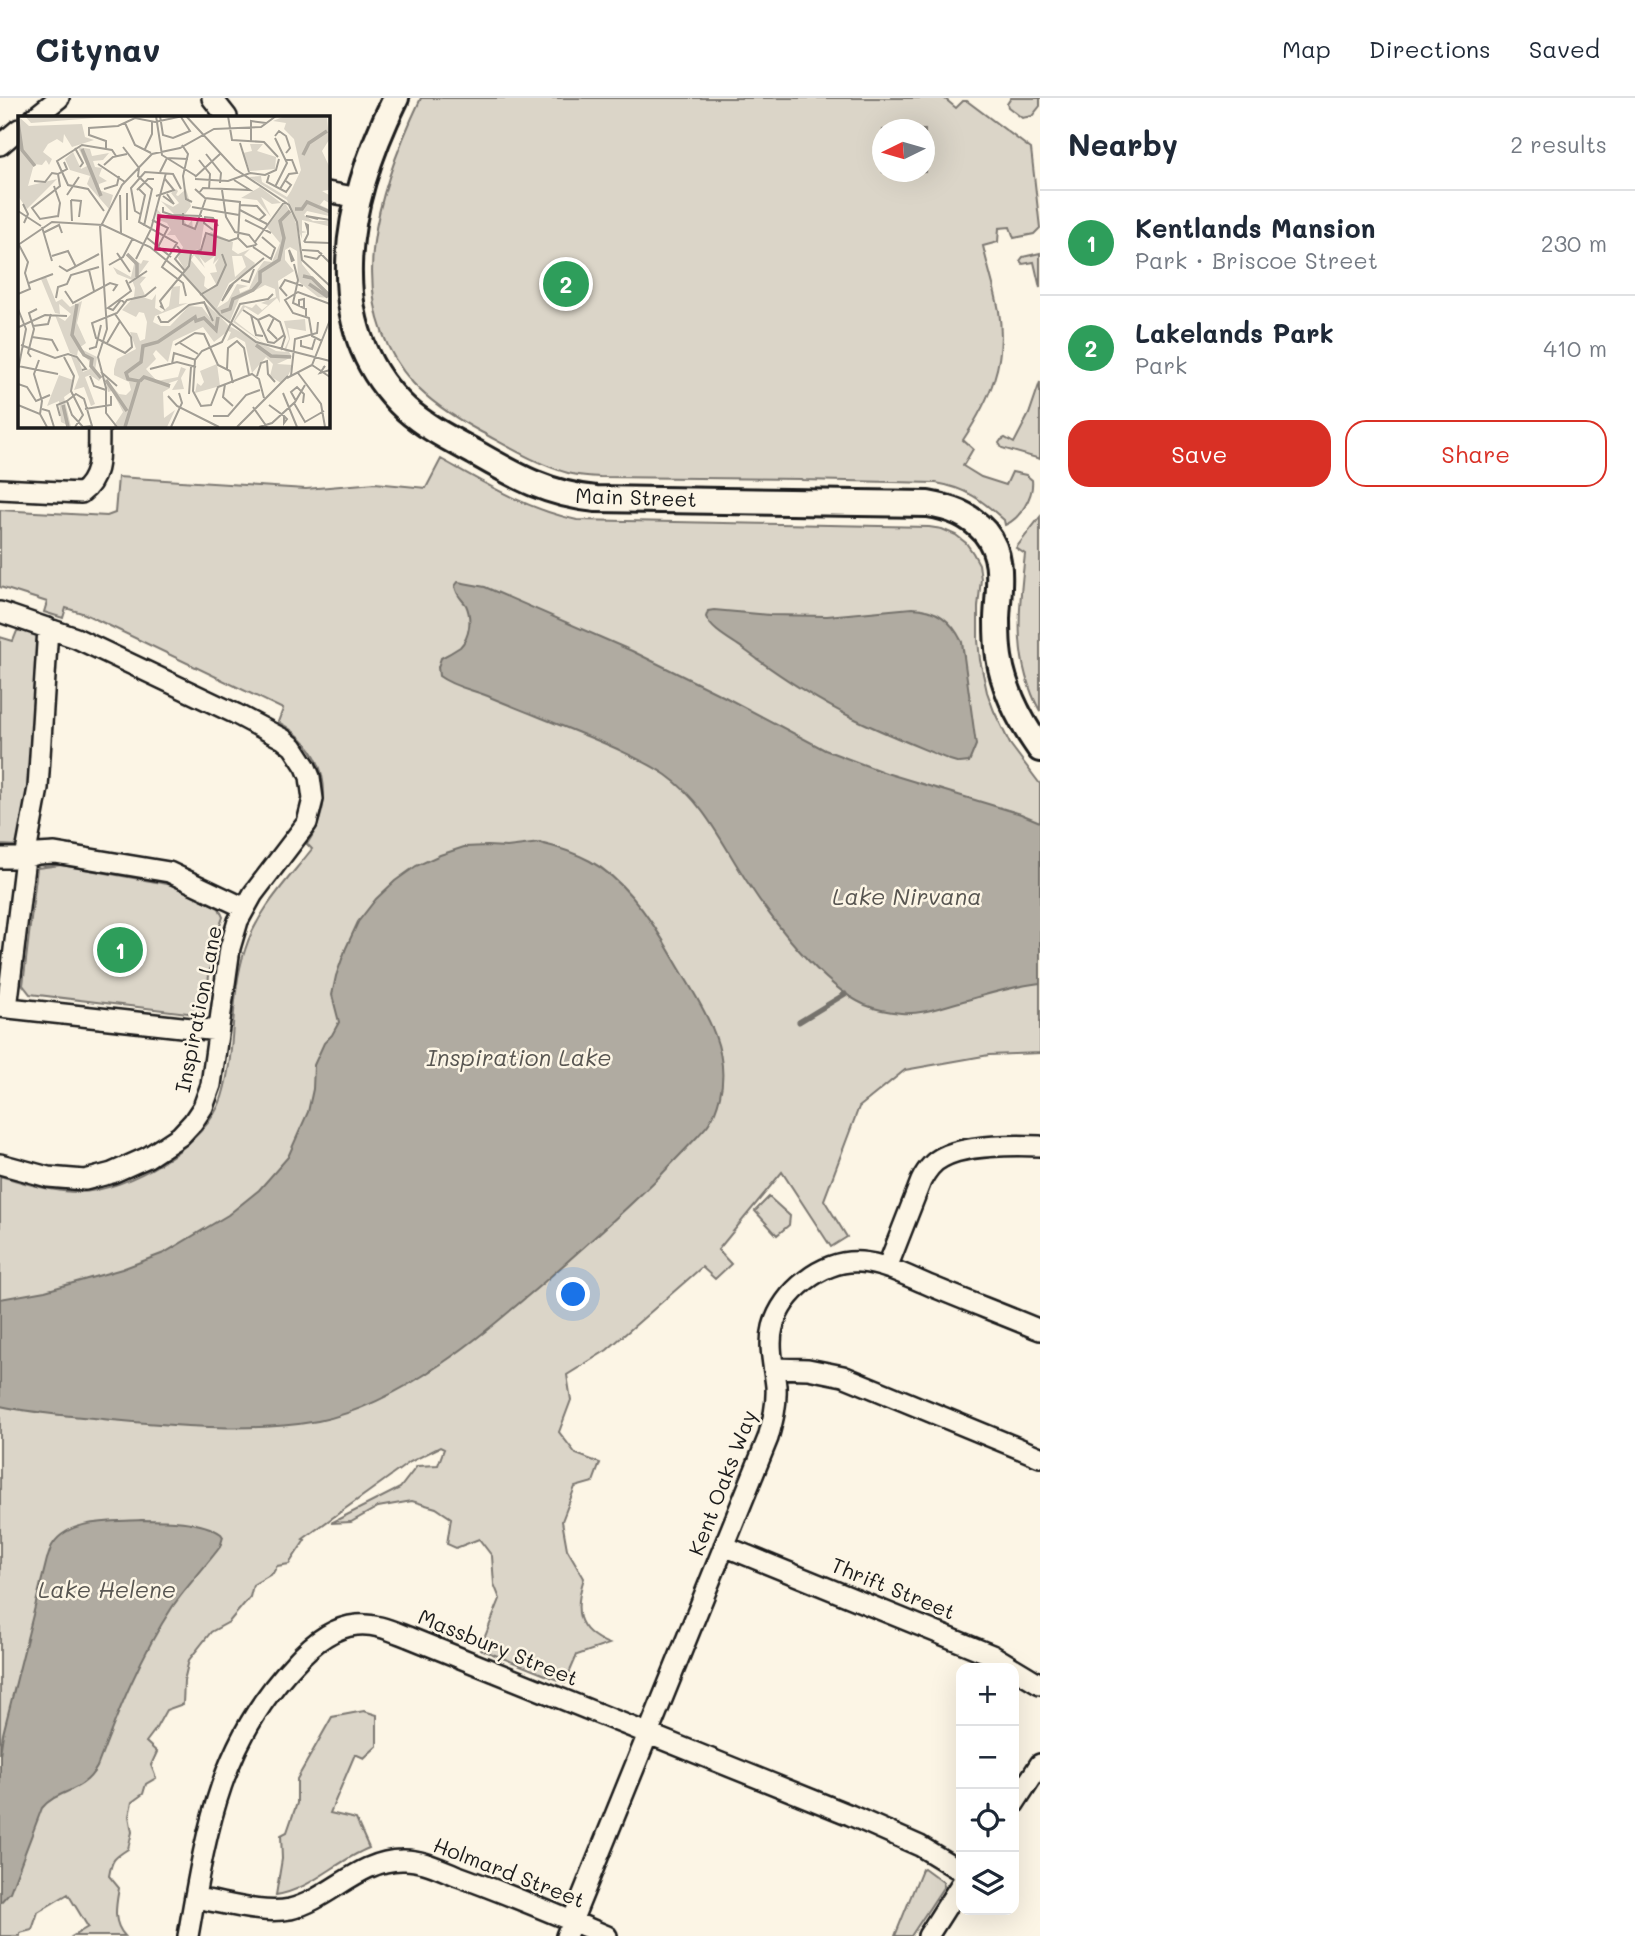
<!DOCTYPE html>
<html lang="en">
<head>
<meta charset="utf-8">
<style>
  :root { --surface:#fff; --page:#f2f2f3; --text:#1f2937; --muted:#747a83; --line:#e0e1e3; --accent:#d93025 }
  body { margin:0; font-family:Mali,sans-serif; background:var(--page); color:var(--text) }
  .controls { position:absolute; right:21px; bottom:21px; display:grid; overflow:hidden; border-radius:14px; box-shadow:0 7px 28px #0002 }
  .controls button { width:63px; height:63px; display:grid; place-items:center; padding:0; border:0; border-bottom:2px solid var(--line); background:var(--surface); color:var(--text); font:35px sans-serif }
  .compass { position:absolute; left:872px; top:21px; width:63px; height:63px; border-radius:50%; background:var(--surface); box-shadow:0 7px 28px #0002; rotate:265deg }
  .you { position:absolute; left:574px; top:1197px; width:24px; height:24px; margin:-18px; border:5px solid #fff; border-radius:50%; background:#1a73e8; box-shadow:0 0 0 10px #1a73e833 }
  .badge { display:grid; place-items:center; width:46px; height:46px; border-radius:50%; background:var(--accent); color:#fff; font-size:23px; font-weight:700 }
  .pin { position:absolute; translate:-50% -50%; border:4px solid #fff; box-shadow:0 2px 7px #0006 }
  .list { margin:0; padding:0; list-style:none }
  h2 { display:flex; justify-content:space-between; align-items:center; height:91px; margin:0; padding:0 28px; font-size:30px }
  h2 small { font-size:23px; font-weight:400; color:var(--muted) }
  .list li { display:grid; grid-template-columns:46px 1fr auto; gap:21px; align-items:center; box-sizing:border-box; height:105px; padding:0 28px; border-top:2px solid var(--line) }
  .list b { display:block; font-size:26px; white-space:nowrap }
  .list p { margin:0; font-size:23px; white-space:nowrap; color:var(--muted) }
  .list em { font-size:23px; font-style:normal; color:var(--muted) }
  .actions { display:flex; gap:14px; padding:21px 28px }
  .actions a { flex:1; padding:16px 0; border:2px solid var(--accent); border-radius:21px; text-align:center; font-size:24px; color:var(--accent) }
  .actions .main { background:var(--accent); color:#fff }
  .icon { flex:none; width:38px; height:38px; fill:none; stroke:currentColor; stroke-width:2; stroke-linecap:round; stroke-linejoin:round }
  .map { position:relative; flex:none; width:1040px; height:1838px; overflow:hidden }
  header { display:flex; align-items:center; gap:42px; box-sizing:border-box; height:98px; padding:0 35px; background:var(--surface); border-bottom:2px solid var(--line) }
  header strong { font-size:33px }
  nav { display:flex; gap:38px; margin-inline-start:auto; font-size:24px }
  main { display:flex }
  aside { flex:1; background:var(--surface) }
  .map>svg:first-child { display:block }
  .green { fill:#dbd5c8; stroke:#7c7872; stroke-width:2; fill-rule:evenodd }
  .water { fill:#b0aba1; stroke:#75726c; stroke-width:2 }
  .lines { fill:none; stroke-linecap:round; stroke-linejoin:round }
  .stream { stroke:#75726c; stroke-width:5 }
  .minor-casing { stroke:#1c1c1c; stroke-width:24 }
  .tertiary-casing { stroke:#1c1c1c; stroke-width:30 }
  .minor { stroke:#fcf5e5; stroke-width:19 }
  .tertiary { stroke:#fcf5e5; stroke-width:24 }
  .labels { text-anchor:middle; stroke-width:5; stroke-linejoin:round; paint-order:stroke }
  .street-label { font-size:21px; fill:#1c1c1c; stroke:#fcf5e5 }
  .water-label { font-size:23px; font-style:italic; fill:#575551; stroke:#fcf5e5 }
  .inset-river { fill:none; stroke:#b0aba1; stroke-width:3.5 }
  .inset-road { fill:none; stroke:#a29e95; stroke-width:2 }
  .view { fill:#c2185b; fill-opacity:0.15; stroke:#c2185b; stroke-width:3.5 }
  .inset-edge { fill:none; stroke:#1c1c1c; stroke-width:3.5 }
</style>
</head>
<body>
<header>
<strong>Citynav</strong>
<nav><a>Map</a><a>Directions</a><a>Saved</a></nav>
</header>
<main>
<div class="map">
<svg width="1040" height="1838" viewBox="0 0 1040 1838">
  <rect width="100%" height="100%" fill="#fcf5e5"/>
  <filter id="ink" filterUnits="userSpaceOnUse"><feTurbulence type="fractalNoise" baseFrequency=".0143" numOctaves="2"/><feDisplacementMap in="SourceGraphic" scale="14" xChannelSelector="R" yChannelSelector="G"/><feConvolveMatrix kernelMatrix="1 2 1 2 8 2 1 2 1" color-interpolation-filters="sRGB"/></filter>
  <g filter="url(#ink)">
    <path class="green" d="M421 0H944L956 10 963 3H967L1031 51 1040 130 1034 136 1014 140 1010 129 999 130 998 144 983 148C988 170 995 191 999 213 1007 264 990 301 963 342L973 351 963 368 981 379 1006 387 1012 374 1026 377 1032 382C1034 398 1020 421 1005 427L1004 422C982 402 966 390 936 385L802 382 801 381 600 379C589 378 578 378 568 375 538 367 509 349 481 334 457 321 432 306 413 285 339 203 380 87 421 0ZM883 32H925V74H883Z
      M1011 0H1040V8L1032 18 1022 20 1008 9 1007 6Z
      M1040 155V190L1034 164 1023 166 1020 163 1023 159Z
      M1040 284V361L1002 350 999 345 1001 342 1005 340 1014 345 1029 316Z
      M441 361C486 386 526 411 577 422L929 429 942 431 956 437 966 445 973 455 979 466 981 481 978 509V542L980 562 987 594 994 613 1010 646 1040 686V955L989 957 905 972 859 1009 824 1102 847 1139 831 1149 782 1074 718 1152 731 1166 715 1181 702 1169 607 1252 567 1277 571 1302 559 1334 576 1356 600 1365 593 1384 575 1389 562 1423 567 1451 584 1480C574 1512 575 1532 609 1546L577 1557 565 1585 480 1551 500 1501 494 1486 492 1458 479 1441 456 1450 447 1446 451 1420 436 1410 412 1403 378 1409 351 1424 331 1425 400 1390 417 1368 438 1367 444 1351 440 1349 410 1364 303 1441 305 1442 289 1466 277 1468 273 1475 253 1487 250 1499 229 1524 211 1534 189 1562 184 1583 183 1606 166 1612 155 1632 146 1644 157 1654 151 1667 156 1680 146 1686 143 1696 132 1704 129 1718 132 1734 128 1751C114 1760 112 1761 109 1778L119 1790C116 1808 112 1824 125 1838H73L88 1829 68 1796 38 1814 32 1832 20 1835V1838H0V1078C26 1085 51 1094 78 1094 126 1094 207 1047 222 999 237 951 229 899 245 852 257 813 287 783 312 751L307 746C337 701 327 650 278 624L283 611 85 516 66 510 63 520 44 514 47 504 0 489V412L107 418 115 415 118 379 306 391 375 385 426 390Z
      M1040 419V613C1012 562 1019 512 1025 456L1016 450Z
      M22 532 35 536 40 543 32 708 20 748 0 747V539L13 543 17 533Z
      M61 767 173 787 219 810 223 819C212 849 209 879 204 911L196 916 30 896 23 887 37 770Z
      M769 1099 790 1118 789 1127 777 1137 755 1113Z
      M364 1613 377 1617V1648L364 1660 355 1656 330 1715 356 1721 369 1750C336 1763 310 1792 276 1797L282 1761 281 1737 287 1734 297 1705V1681L332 1619Z
      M924 1770 943 1784 944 1788 911 1838H895L922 1771Z"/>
    <path class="water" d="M458 484 485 489 632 553 725 599 825 652 886 675 1021 716 1040 724V885C1013 888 989 896 963 903 944 908 921 917 901 915 890 914 875 911 865 907 822 888 771 821 746 782 722 745 703 703 666 677 650 666 632 658 615 650 574 632 533 617 492 600 475 592 455 590 439 578L438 569 441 560C447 557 454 553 460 549 470 539 472 520 466 507 461 500 456 497 455 488Z
      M912 510C937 511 951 522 962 544L976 647 969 664 960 665 950 662C917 648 883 635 851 619 812 600 777 576 742 550 731 542 711 532 706 519L708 513 714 512 770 517 827 518Z
      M540 745C557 749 575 755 590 763 625 782 655 827 674 861 698 903 732 947 720 998 718 1006 714 1018 709 1025 706 1030 701 1034 698 1038 686 1051 673 1064 661 1077 623 1115 583 1150 543 1185 510 1213 477 1242 441 1266 404 1291 363 1314 318 1323 251 1335 179 1328 112 1322 74 1318 37 1316 0 1308V1201L45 1193 122 1171 164 1155 228 1117 259 1092 288 1059 308 1014 313 991 314 967 324 945 332 937 339 924 332 897 336 878 346 850 358 824 376 801 395 783 416 768 440 757 464 749 487 748 507 749Z
      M141 1422C164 1422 202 1422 221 1436L223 1439 220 1449C205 1469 187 1488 173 1508 140 1558 118 1614 97 1669 82 1696 58 1691 42 1710L10 1794 0 1805V1656L3 1636 47 1461C49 1457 50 1450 53 1446 70 1420 114 1424 141 1422Z"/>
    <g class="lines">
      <path class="stream" d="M799 924 845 896"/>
      <g class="minor-casing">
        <path id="minor" d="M212 0 227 19
          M35 19 59 0
          M0 47 19 31
          M327 94 359 100
          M0 391 81 395C103 379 98 353 99 327
          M0 514 76 540 236 616 283 641 293 649 306 669 310 679 313 701 307 725 253 796 238 823 230 850 211 987 203 1009 193 1024 180 1038 148 1059 112 1075 85 1082 48 1079 0 1066
          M0 760H25L38 756 55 755 169 774 245 810
          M0 909 218 933
          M7 910 25 760 38 690 48 530
          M887 1170 921 1083C926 1073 932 1064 943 1059 966 1047 1014 1047 1040 1048
          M774 1270 808 1271 843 1278 1040 1359
          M724 1448 992 1557 1040 1586
          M1014 1706 1040 1666
          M195 1800C223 1804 262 1817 290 1811 330 1801 359 1762 402 1762 421 1761 440 1771 458 1778 508 1796 558 1817 607 1838
          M188 1838C206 1735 219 1645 295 1565 311 1547 332 1529 357 1527 375 1525 392 1533 408 1539L850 1717 920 1748 961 1773
          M566 1838 768 1340C773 1322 777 1307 776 1288 774 1269 768 1248 773 1229 782 1194 823 1161 861 1164 885 1166 909 1179 931 1188 967 1203 1004 1217 1040 1232
          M928 1838 961 1786"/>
      </g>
      <g class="tertiary-casing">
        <path id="tertiary" d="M396 0C348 97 316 227 406 311 426 329 450 341 474 354 516 378 546 396 596 401L928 406C951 410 969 416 985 434 1006 460 998 491 997 521 997 534 997 546 999 559 1004 593 1020 623 1040 651"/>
      </g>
      <use href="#minor" class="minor"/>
      <use href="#tertiary" class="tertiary"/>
    </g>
  </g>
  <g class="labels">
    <g class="street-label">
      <text transform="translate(636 400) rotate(2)" y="7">Main Street</text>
      <text transform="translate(199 911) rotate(-79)" y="7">Inspiration Lane</text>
      <text transform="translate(723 1385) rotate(-69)" y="7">Kent Oaks Way</text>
      <text transform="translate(893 1491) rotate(22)" y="7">Thrift Street</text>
      <text transform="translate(498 1550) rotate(22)" y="7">Massbury Street</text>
      <text transform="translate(509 1775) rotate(21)" y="7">Holmard Street</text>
    </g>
    <g class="water-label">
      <text x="907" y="807">Lake Nirvana</text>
      <text x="519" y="968">Inspiration Lake</text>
      <text x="107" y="1500">Lake Helene</text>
    </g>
  </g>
  <g transform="translate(18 18)">
    <rect width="312" height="312" fill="#fcf5e5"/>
    <path d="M0 0 11 10 64 8 67 21 76 24 54 31 46 18 45 27 39 23 30 28 25 36 34 43 31 49 28 44 24 49 16 48 10 70 39 63 9 93 0 80ZM7 0H102L13 7ZM267 0 309 2 311 24 304 35 311 50V69L310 74 304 75 311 79V87L306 84 302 89 311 93V100L289 95 286 99 295 105H311V117L310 110 284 104V115L289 116 284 117V123L269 84 231 61 243 60 244 66 269 81 273 75 283 54 276 23 266 13 268 7 255 5ZM232 28H245L239 35 258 41 257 53 232 55 225 37 234 35ZM60 31 72 33 74 40 91 37 85 44 75 45 77 51 84 52 81 60 89 65 81 68V74L95 79 91 93 69 68 72 60 52 54 47 43 55 36 63 53 69 50ZM242 71 263 87 254 88 243 81 253 101 239 84 223 82ZM158 73 160 75 158 79 160 80 168 73 173 90 165 101 169 110 174 104 175 113 185 100 186 108 182 133 177 134 167 154 160 142 165 131 157 119H149L153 114 149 107 138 103 139 93 145 100 156 98 143 85 155 91 161 87 153 77ZM267 87 278 105 284 148 311 182 300 181 280 165 279 135 272 131 267 134V144L276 155 260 165 262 187 259 182 240 199 227 191 217 205 248 229 215 206 225 189 234 192 238 188 244 194 250 189 243 187 258 181 257 173 247 169 221 183 212 205 194 192 211 210 258 235 268 236 266 234 271 223 266 205 287 203 288 215 270 212 272 223 268 234 275 235 271 236 274 241 259 248 275 249 269 262 263 267 252 260 255 248 248 241 234 257 227 226 218 221 209 225 213 216 210 215 196 226 185 211 155 225 150 246 138 234 135 238 138 243 128 253 139 265 160 261 163 251 168 253 163 262 166 273 154 274 160 264 151 267 152 272 145 276 146 302 157 294 149 311H95L105 296 94 275 90 276 87 262 101 278 108 279 113 274 111 266 96 259V253L99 243 118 233 112 216 119 217 122 225 127 223 129 206 126 197 121 196 118 201 104 194 116 181 117 172 114 164 99 158 95 151 113 161 117 144 123 148 125 144 131 145 120 160 128 161 122 168 127 179 121 180 134 184 138 178 137 192 144 196 151 190 154 171 162 170 161 188 170 187 137 200 135 206 143 210H152L171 190 184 191 193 203 187 187 199 198 188 186 194 192 166 158 174 138 183 134 185 122 193 116 215 126 214 134 220 138 232 133 226 139 237 147 232 155 211 167 199 192 210 185 219 168 230 170 221 173 222 177 231 173 240 153 246 145 254 146 262 127 249 111ZM176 139 187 152 181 140 187 147 197 140 195 148 201 142 197 149 199 156 192 157 198 168 191 174 186 170 187 161 173 144ZM214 140H224L228 151 217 161ZM28 161 38 186 44 183 52 191 64 185 59 207 68 227 61 232 79 241 77 255 84 261 81 265 72 259 67 261 77 288 73 290 66 271 56 274 61 261 53 240 60 242 65 256 72 253 71 245 60 234 59 240 52 237 37 199 47 205 53 198 41 188 42 198 37 197 23 163ZM199 248 202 270 177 277 179 267 183 270 186 266 182 255ZM41 259 55 264 53 276 46 281 53 311 43 306 41 285 29 290Z" fill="#dbd5c8" fill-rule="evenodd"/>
    <path class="inset-river" d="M0 6 4 34 17 50M64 33 83 80M285 39 291 27 309 15M277 93H284L289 86 312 96M109 138 119 148V161M285 160 294 162 312 180M291 168 310 181M59 188 54 219 66 239 74 243 73 250 83 262M203 196 212 193 215 183 235 174 242 166V156L261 144 266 122 262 105 272 95M238 229 253 240 273 241M88 264 109 295M122 265 126 261 152 270M45 289 50 311M107 311 121 265 110 263 108 257 123 246 125 230 140 226 177 201 178 205 186 202 198 214 200 201"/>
    <path class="inset-road" d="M138 0 144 39 178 60M142 0 145 19 155 22 172 15 163 1M168 0 217 53 271 89 279 106 284 144 312 170M210 0 214 24 246 26 260 41M107 7 117 29 133 37M257 20 261 15 268 20 272 32 268 37M257 22 269 47 257 71M233 26V5L248 7M222 27 231 56M164 29 170 38 165 60 168 83 174 86M105 31 121 52 120 60 134 73 126 110M57 32 65 47 62 51M88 32V25L71 19V12L100 10 117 2 137 6 165 0M127 33 134 18V6M188 38 203 57 202 67M181 44 192 58 191 73M80 48 107 66M86 49 95 41 109 38M142 56 149 42 170 43M251 59 249 66 268 76 273 69 268 65M177 61 202 38M177 63 210 65 232 57 247 59 258 54 261 43M16 65 27 66 34 57 40 58M36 70 42 87 40 101M120 72 127 79 121 106 159 127 144 151 165 167 168 180M86 73 99 69 101 60M262 73 271 58 279 57 274 44H267M119 74 130 63H136M204 74 208 101 217 116 231 119 239 129M181 77 185 72 232 74 216 64M49 79 61 61M102 79 103 117M138 80 156 74 147 63M145 80 156 88 149 78M53 84 63 85 61 101M53 84 54 105M5 88 10 98 6 107M222 89 239 90 247 99 241 104M145 91V96L154 99 184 100M174 91 221 99M222 94 249 108M0 95 23 110M86 95 70 73 50 69 39 45 64 29 94 34 98 40M165 97V108L177 113 188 82M122 98 117 95 113 72 127 56 155 58 163 73M40 100 22 103 14 92 42 70 40 58 49 53 46 46M300 103 288 100 312 104M109 104V77M134 104 150 112 140 131M227 104 253 117M82 110 89 213 80 241 88 272V297L99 311M83 110 104 69 134 38 162 32 196 13 243 11 258 0M24 111 34 145M195 114 186 107 187 101 195 102 200 110M25 117 41 109 44 117M128 121 153 141M220 122 229 131 238 129M237 126 267 85M286 126 290 118V109L288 108 290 115M286 126 312 127M0 129 34 106 85 109 132 131 164 157 202 199 238 226 312 245M159 130 163 135 157 143 167 155M235 131 253 143 257 132 244 121M284 134 300 135 312 147M99 137 112 156M34 140 50 135 58 151M286 140 299 143 304 137M118 143 133 113 148 57M274 146 271 134 276 145M276 148 280 164 275 187 288 193V200M91 149 105 141 115 122M41 150 49 155 81 138M71 154 76 175M223 164 231 166 236 153M11 167 35 158M111 167 129 155M215 168 204 185 212 170 246 142M47 175 55 187 92 167 99 169 95 175M0 178 12 173 7 157 10 146 1 129M182 179 199 169 208 149 204 138M269 180 262 172 267 164 285 170M38 182 40 171 49 168 53 159 81 151M186 186 195 205M107 187 103 184 95 194 90 192 113 175 108 164M142 190 145 192 142 185 171 150 173 137 183 134 188 117 211 125 220 122 222 86 187 82 177 73M281 191V184L286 183V192M0 193 8 213 0 254M225 194 240 204 250 226 256 227 266 219M97 198 113 221 114 231 107 237 78 222 74 207 99 197 109 184 127 180 138 171M233 199 238 219 245 220M140 200 143 206H150L171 189 187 186M256 202 250 214 259 223M240 204 251 199 262 206 267 221 263 234M15 210 30 208 33 198M1 211 27 199 49 200M14 221 34 224 40 235M283 224V230L294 233 297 223M304 225 294 220 291 202 275 197 267 184 280 176 312 188M89 227 102 205M162 227 180 238M3 229 37 242 50 238 59 241 68 253 64 254M157 229 177 217 186 218 200 249 212 255 215 267M71 233 78 231 83 209M13 241 10 237 16 213 11 197 19 193M46 241 56 260 53 275 65 299 57 311M21 244 16 258 24 285 22 298M154 248 156 237 178 244M294 249 312 261M0 250 40 258M305 252 307 250 302 257 312 254M132 253 159 246 178 251M209 253 210 232 219 225 226 232 231 259M83 256 99 270M280 257 303 288 307 311M72 260 76 270 88 274M239 260 243 247 249 245 250 258 257 266M273 260 277 223 299 217 300 206M269 262 294 249 312 204M0 268 9 271 18 285 32 279M207 268 205 281 215 290M265 277 279 311M58 278 66 283 74 310 65 311 54 299 49 285ZM171 278 173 251M150 280 159 290 201 311M246 282 241 263 234 258 200 271 193 289 183 290 175 275 177 244 184 235 204 226 222 188 250 183 255 178M278 285 273 276 279 271 286 278 285 287M276 287 287 306 306 295M0 289 22 298 29 311M251 289 266 300V307L269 303 266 300M235 291 249 311M24 293 31 295 36 311M67 293 93 289V280M42 300 39 289 49 285M195 300H210L228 279 242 274M153 311 164 287 161 277M219 311 270 260M241 311 254 307 277 286 287 269"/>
    <path class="view" d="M141 100 198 105 196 138 138 133Z"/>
    <rect width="312" height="312" class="inset-edge"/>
  </g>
</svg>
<div class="controls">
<button>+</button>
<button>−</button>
<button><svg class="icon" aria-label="locate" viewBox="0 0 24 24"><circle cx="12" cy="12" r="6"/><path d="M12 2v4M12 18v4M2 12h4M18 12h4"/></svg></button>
<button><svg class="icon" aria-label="layers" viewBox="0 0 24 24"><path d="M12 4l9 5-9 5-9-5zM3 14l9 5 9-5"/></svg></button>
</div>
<svg class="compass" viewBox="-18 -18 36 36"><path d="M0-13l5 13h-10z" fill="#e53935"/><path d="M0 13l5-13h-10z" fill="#747a83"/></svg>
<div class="you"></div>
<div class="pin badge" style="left:120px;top:852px;background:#2e9e5b">1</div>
<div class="pin badge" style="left:566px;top:186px;background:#2e9e5b">2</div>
</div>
<aside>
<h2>Nearby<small>2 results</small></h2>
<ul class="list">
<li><span class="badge" style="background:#2e9e5b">1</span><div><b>Kentlands Mansion</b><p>Park · Briscoe Street</p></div><em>230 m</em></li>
<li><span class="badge" style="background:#2e9e5b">2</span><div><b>Lakelands Park</b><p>Park</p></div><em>410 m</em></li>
</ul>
<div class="actions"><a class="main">Save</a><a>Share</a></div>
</aside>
</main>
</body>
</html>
